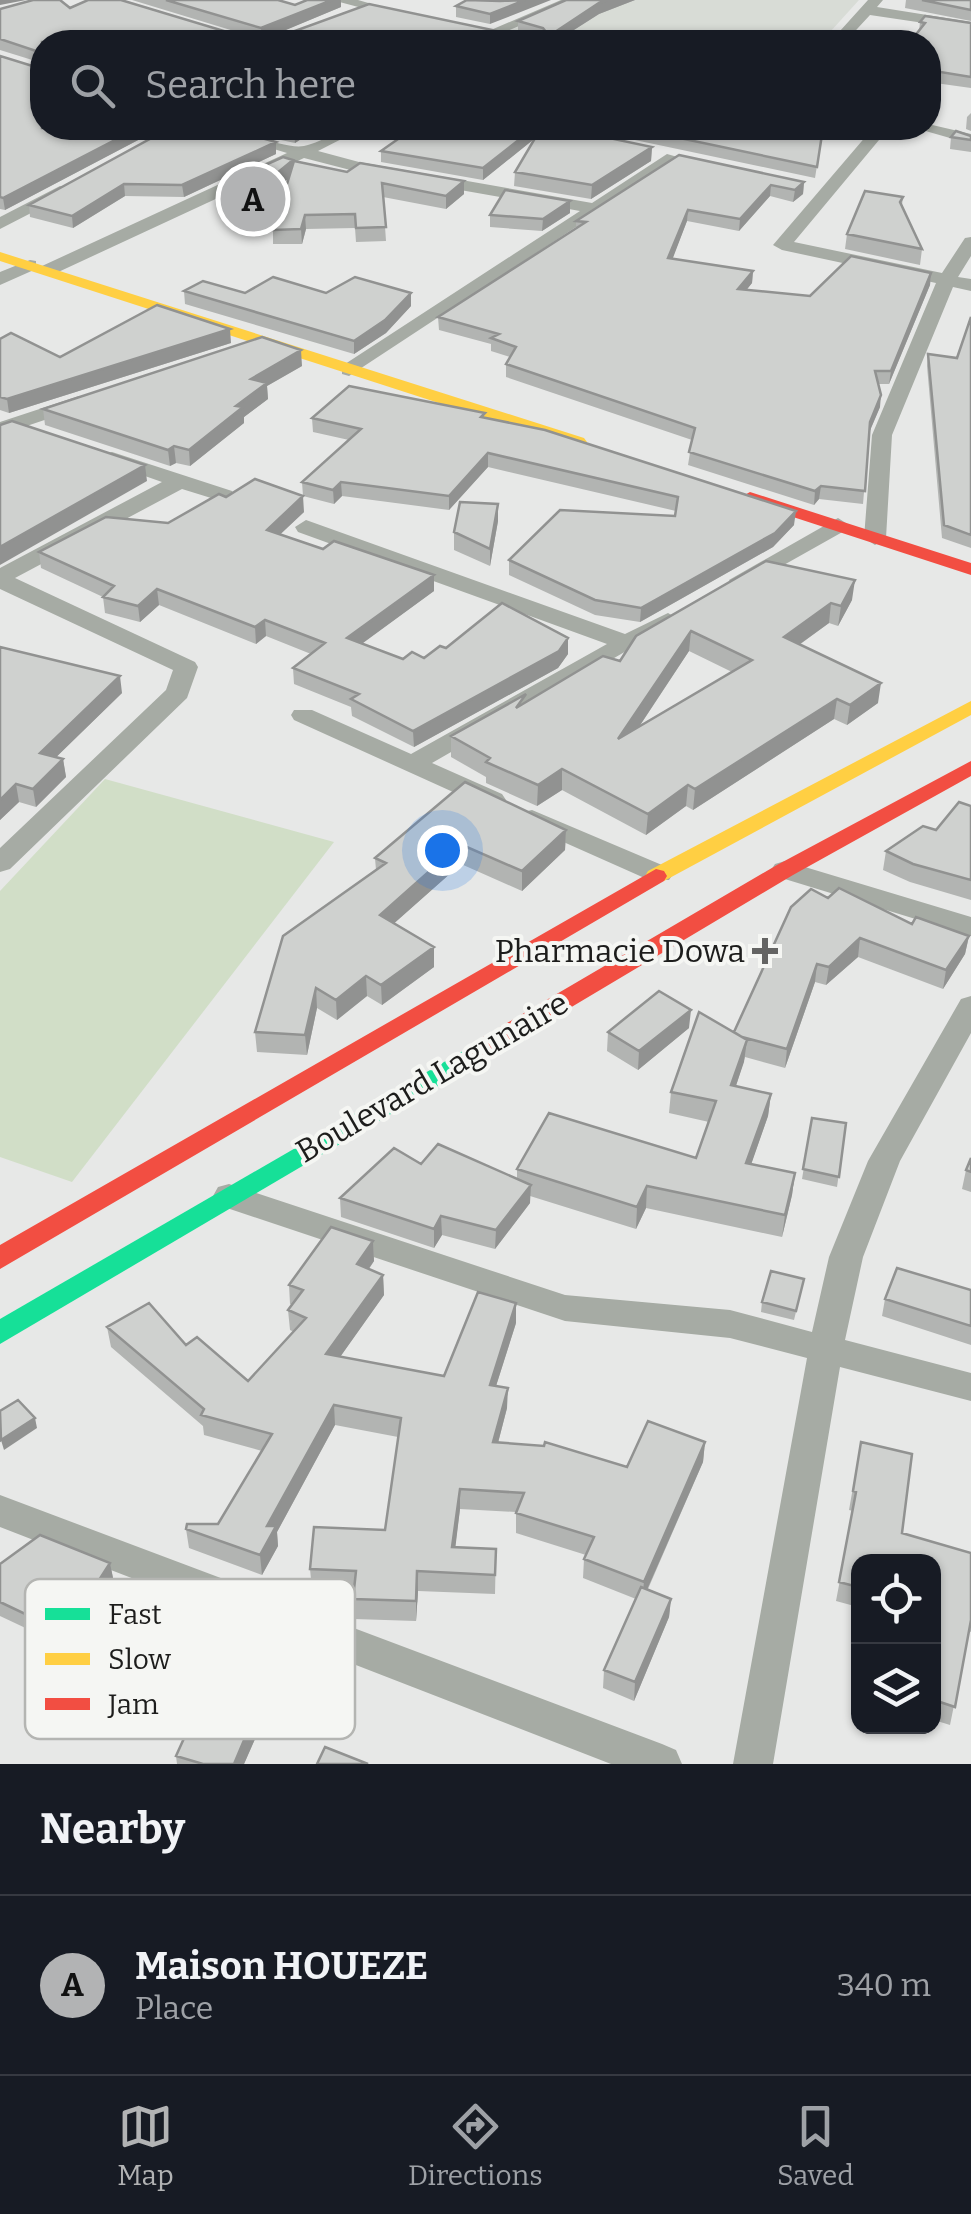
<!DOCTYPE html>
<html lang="en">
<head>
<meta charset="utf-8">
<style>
  :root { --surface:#171b24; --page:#242831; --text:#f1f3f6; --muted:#9ea1a6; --line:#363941; --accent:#b2b3b4 }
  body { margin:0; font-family:Bitter,serif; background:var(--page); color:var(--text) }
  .controls { position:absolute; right:30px; bottom:30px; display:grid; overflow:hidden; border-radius:20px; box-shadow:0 2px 8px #0004 }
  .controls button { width:90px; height:90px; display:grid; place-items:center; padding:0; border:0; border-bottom:2px solid var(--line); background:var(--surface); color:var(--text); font:50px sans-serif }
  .you { position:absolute; left:442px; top:850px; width:35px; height:35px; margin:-25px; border:8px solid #fff; border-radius:50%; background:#1a73e8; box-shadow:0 0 0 15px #1a73e833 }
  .badge { display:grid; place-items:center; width:65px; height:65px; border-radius:50%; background:var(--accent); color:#111; font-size:32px; font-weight:700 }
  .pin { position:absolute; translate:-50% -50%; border:5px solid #fff; box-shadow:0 2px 10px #0006 }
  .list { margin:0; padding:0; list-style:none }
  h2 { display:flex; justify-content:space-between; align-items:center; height:130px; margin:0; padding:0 40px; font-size:42px }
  h2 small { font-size:32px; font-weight:400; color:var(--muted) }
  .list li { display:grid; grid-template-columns:65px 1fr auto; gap:30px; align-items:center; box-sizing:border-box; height:180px; padding:0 40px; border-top:2px solid var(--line) }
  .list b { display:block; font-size:38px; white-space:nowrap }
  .list p { margin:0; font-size:32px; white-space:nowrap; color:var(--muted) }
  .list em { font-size:32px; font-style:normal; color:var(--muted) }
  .icon { flex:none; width:55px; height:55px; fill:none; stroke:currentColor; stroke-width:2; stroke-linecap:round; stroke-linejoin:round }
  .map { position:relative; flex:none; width:971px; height:1764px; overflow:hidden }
  .search { position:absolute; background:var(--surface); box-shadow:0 2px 8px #0004; left:30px; right:30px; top:30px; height:110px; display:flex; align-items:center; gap:25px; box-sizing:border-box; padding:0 35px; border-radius:40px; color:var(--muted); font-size:38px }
  .sheet { height:310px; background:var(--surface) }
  nav { display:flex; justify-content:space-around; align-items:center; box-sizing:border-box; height:140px; border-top:2px solid var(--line); background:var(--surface); font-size:28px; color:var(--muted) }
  nav a { display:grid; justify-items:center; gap:5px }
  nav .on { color:var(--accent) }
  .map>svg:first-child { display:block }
  .built { fill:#d8dcd6 }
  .green { fill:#d1dec7 }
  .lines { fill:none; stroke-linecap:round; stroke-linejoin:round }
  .street { fill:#a6aba4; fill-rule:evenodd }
  .fast { fill:#16e098; fill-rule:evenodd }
  .slow { fill:#ffcf43; fill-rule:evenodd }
  .jam { fill:#f24e42; fill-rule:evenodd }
  .wall { fill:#b2b4b2; fill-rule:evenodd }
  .shaded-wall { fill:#919291 }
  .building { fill:#cfd1cf; stroke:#919291; stroke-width:2.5; fill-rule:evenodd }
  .poi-dot { fill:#646463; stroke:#f5f6f3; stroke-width:4 }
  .labels { text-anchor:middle; stroke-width:8; stroke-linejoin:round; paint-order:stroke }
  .poi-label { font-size:32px; fill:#1d1d1c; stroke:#f5f6f3; text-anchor:end }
  .street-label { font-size:32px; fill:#1d1d1c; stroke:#f5f6f3 }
  .key { fill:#f5f6f3; stroke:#b4b5b2; stroke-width:2.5 }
  .key-label { font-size:28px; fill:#1d1d1c }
</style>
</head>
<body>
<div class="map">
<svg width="971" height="1764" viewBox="0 0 971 1764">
  <rect width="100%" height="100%" fill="#e7e8e7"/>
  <path class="built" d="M585 0H859L821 42H554L505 32Z"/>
  <path class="green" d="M105 779 334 842 72 1182 0 1157V891Z"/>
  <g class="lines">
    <path class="street" d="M332 0H358L403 13 396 17Z
      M561 0H580L496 36 484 33Z
      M868 0H883L877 7 971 22V30L870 15 845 42H830Z
      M928 124 971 134V144L915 128Z
      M204 128C234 126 283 150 304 146 326 141 339 128 363 128L318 151 359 162 592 203 667 154 681 158 349 376 342 374V366L580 211 358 172 304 158 54 274H42V266L287 153Z
      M873 128H889L794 242 942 273 965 238 971 237V256L958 277 971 279V291L953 287 892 435 886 538 875 545 864 538 872 435 936 283 782 250 773 245Z
      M60 186 69 191 66 195 0 229V217Z
      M30 260 36 261V269L0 285V272Z
      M79 396 86 398V406L0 435V422Z
      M112 452 232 491 235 496 224 502 182 489 15 578 195 662 198 667 187 698 10 869 0 872V848L166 690 173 670 0 589V568L162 482 105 462 101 458 105 454Z
      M838 518 849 525 846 530 748 585H732L729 580Z
      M306 520 625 634 668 613 680 620 432 763 502 794 506 800 502 806H484L294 720 291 715 294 710H312L411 754 607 644 298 532 295 527Z
      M532 810 669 868 673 874 669 880H649L523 824 519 818 523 812Z
      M785 861 971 917V936L775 876 771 870 775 864Z
      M971 996V1033L900 1161 863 1257 845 1340 971 1373V1401L840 1367 773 1764H733L807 1358 730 1338 565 1321 218 1205 213 1196 218 1187 229 1184 565 1295 730 1310 812 1332 829 1257 868 1161 961 999Z
      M0 1495 662 1744 676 1750 682 1764H611L0 1527Z"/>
    <path class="fast" d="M482 1040 491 1043 494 1049 491 1055 0 1344V1319Z"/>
    <path class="slow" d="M0 252 584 438 587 442 584 446H572L0 261Z
      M971 701V715L664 881H648L645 876 648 871Z"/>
    <path class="jam" d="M750 492 971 563V575L744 501 741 497Z
      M971 761V776L793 875 491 1055H473L470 1049 473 1043 777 865Z
      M656 869 664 871 667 876 664 881 0 1269V1245Z"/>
  </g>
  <path class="wall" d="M132 0H278L295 5 307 0H341V7L273 35H531L518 31V21L566 0H635L599 14 555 42H42V63L0 50V9L70 8 237 35H247Z
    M906 0H971V21L905 8Z
    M500 1 490 24 456 17V6Z
    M920 22 971 23V88L928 82V42L919 31Z
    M0 56 42 128H161L5 210 0 209Z
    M971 113V131L966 129 967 117Z
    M170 128H318L295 143 238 131 276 142V154L184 197 125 196 73 228 30 217 29 205Z
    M365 128H539V130L652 147 651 161 591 199 514 186 515 172 534 139 483 180 381 162V151L399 138 366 130Z
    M578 128H823L815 178Z
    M971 136V152L950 149 951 137Z
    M679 155 804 182 803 194 793 202 770 196 739 231 687 221 672 259 753 271 752 283 746 290 810 296 931 273 930 285 889 384H879L880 407 869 433 863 504 819 499 814 505 688 465 692 440 506 377V364L510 357 491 351V344L439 330 438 317 576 229V221Z
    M293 162 347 172 464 181V194L446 209 383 197 386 241 356 242 355 228 306 229 302 244H273V230L288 179 266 197H229L228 182Z
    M903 197 902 205 922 249 920 265 845 249 847 234Z
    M570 213 542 231 490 227V215Z
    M184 291 245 293H411V306L386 333 354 354 185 304Z
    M971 317V548L942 538 927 366 928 354 957 358Z
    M0 339 60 357 231 343 9 413 0 410Z
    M302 366 267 386 268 399 244 417V423L190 466 176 463 170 466 45 425 43 409Z
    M312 418H485L794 525 773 547 640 622 595 615 509 575V560L675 516 676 511 488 467 449 510 342 496 334 504 303 496 302 482 349 440 313 432Z
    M226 497 304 512 280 534 434 591 362 643 403 659 424 658 446 648 568 638V654L558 668 414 747 352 716 351 707 294 684 293 668 311 654 266 636 256 644 159 605 140 622 105 613 103 597 41 568 39 552 168 523Z
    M498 504V521L490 566 454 550V532Z
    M852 600 838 626 829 623 799 645 878 703 847 725 834 719 693 810 686 806 646 835 562 790 537 806 486 783V777L451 757V736L620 661 636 636ZM689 651 732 672 639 727Z
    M0 647 122 693 56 757 63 759 66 777 36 807 19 802 0 820Z
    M465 782 566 830 565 850 522 891 461 864 394 923 434 947V967L382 1005 367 996 337 1020 317 1008 307 1055 257 1052 255 1032 376 870 375 858Z
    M971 806V900L910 882 883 870 886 851 936 830Z
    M828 898 912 924 969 936 965 954 943 989 858 957 826 985 815 982 785 1068 745 1057 736 1086 771 1094 768 1116 751 1164 795 1173 792 1195 782 1237 646 1208 636 1229 530 1196V1203L495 1249 442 1235 434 1248 341 1217 340 1198 421 1164 517 1179V1169L696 1158 709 1122 669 1113 671 1092 734 1032Z
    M689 1028 638 1070 607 1051 608 1032Z
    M812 1118 846 1123 837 1187 802 1179Z
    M971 1158V1192L962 1189 966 1170Z
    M373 1241 374 1261 369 1269 383 1275 384 1295 340 1357 444 1376 516 1323 496 1386 507 1408 498 1443 627 1467 705 1442 703 1462 648 1589 671 1599 669 1617 634 1701 603 1688 604 1670 636 1599 583 1578 584 1559 586 1555 516 1533V1512L460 1509 455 1547 496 1549 495 1594 418 1591 416 1621 354 1619V1590L312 1589 310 1569 385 1530 398 1437 335 1425 277 1532 278 1546 262 1575 189 1548 186 1529 218 1524 262 1451 204 1435 203 1426 111 1347 107 1327 186 1345 248 1381 294 1332 290 1330 288 1310 292 1305 290 1304 289 1285Z
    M804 1279 794 1320 761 1312 762 1302Z
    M971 1290V1345L882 1316 885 1299Z
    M861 1442 902 1533 971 1553V1632L969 1631 950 1725 934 1720V1562H858V1607L836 1601 853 1511 849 1510Z
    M110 1563 113 1578 68 1648 0 1616V1564Z
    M266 1688 269 1707 244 1764H177L176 1756Z"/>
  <path class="shaded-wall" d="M0 0H26L0 5Z
    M332 0H341V7L262 40 261 28Z
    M525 0H551L490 24V14Z
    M608 0H635L599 14 555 42H540L599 3Z
    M138 128H161L5 210 3 198Z
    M300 128H318L295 143 294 131Z
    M534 128H539V135L483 180V168Z
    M276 142V154L184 197 182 185Z
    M652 147 651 161 591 199 592 185Z
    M293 160 294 174 266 197 265 183Z
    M464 181V194L446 209V196Z
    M804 182 803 194 793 202 795 190Z
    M124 184 125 196 73 228 72 216Z
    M771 185 770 196 739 231 740 219Z
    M570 201V213L542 231 543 219Z
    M688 210 687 221 668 271V258Z
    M305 215 306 229 302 244 301 229Z
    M753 271 752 283 737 302 738 289Z
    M931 273 930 285 889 384 891 371Z
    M411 293V306L386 333 354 354V341Z
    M230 329 231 343 9 413 7 399Z
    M301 350 302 366 267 386 268 399 244 417V423L190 466 189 450 236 406 251 379Z
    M881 395 880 407 868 435 870 422Z
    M174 446 176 463 170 466 168 450Z
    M488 453V467L449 510V496Z
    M145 465 147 481 0 565V547Z
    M341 482 342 496 334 504 333 490Z
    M821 486 819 499 814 505 815 491Z
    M303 496 304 512 268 546 267 530Z
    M498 504V521L490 566V549Z
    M796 511 794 525 773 547 640 622 641 608Z
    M434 575V591L348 654 347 638Z
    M855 580 852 600 838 626 841 606Z
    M157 589 159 605 140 622 138 606Z
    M831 603 829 623 782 657 784 637Z
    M265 620 266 636 256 644 255 627Z
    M691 631 689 651 617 760 618 739Z
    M568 638V654L558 668 414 747 413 731Z
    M120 676 122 693 43 770 40 753Z
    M881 683 878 703 847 725 850 705Z
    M837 699 834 719 693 810 695 789Z
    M63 759 66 777 36 807 33 789Z
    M562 769V790L537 806 538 785Z
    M16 784 19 802 0 820V800Z
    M688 785 686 806 646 835 648 814Z
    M566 830 565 850 522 891V871Z
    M460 844 461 864 381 935 380 915Z
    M969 936 965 954 943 989 946 970Z
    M860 938 858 957 826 985 829 967Z
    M434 947V967L382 1005 381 985Z
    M817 964 815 982 785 1068 787 1049Z
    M366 976 367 996 337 1020 336 1000Z
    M316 988 317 1008 307 1055 305 1035Z
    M691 1010 689 1028 638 1070 639 1051Z
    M747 1040 744 1062 729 1106 731 1085Z
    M771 1094 768 1116 744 1185 746 1163Z
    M795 1173 792 1195 782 1237 785 1215Z
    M531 1185 530 1203 495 1249 496 1230Z
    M647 1186 646 1208 636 1229 637 1207Z
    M441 1216 442 1235 434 1248V1229Z
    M373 1241 374 1261 358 1284 357 1264Z
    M383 1275 384 1295 328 1374 326 1354Z
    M516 1303V1323L490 1405V1385Z
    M508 1388 507 1408 493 1462V1442Z
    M334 1405 335 1425 277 1532 278 1546 262 1575 260 1555 267 1526Z
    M35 1418 37 1428 4 1450 1 1440Z
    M705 1442 703 1462 642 1601 644 1582Z
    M460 1489V1509L453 1567 452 1547Z
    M110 1563 113 1578 68 1648 65 1633Z
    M417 1571 418 1591 416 1621V1601Z
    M671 1599 669 1617 634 1701 635 1682Z
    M266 1688 269 1707 244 1764H234Z"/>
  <path class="building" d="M33 0H60L70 8 88 0H121L237 35H284L369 4 516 35H542L546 32 543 28 518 21 566 0H608L599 3 540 42H543H42V53L0 39V9Z
    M166 0H278L295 5 307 0H332L261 28Z
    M467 0 500 1 525 0 490 14 456 6Z
    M922 0H971V10Z
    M925 16 971 23V77L928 70V42H910L925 23 920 22Z
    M0 56 39 68 42 65V128H138L3 198 0 197Z
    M170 128H226L276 142 182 185 124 184 72 216 29 205Z
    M276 128H300L294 131Z
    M401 128H534L483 168 381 151 411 130Z
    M541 128H562L652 147 592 185 515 172Z
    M632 128H823L817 167Z
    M956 131 971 136V140L951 137Z
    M679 155 804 182 795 190 771 185 740 219 688 210 668 258 753 271 738 289 810 296 851 256 931 273 891 371H875L881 395 870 422 865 491 821 486 815 491 689 452 695 428 506 364 516 347 491 338 499 334 438 317 586 222 576 221Z
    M283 157 293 160 265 183 228 182Z
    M294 161 347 172 360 163 464 181 446 196 382 183 386 227 356 228 355 214 305 215 301 229 273 230Z
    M505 190 570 201 543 219 490 215Z
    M865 191 903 197 900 202 922 249 847 234Z
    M273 277 326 293 355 277 411 293 385 320 354 341 184 291 203 281 245 293Z
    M157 305 230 329 7 399 0 397V339L11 333 60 357Z
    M971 317V535L944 525 928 354 957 358Z
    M262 337 301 350 251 379 267 383 236 406 243 407 189 450 174 446 168 450 43 409Z
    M349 386 485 413 481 417 545 430 796 511 775 533 641 608 595 600 509 560 560 510 675 516 678 497 488 453 449 496 341 482 333 490 302 482 361 429 312 418Z
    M12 421 145 465 0 547V425Z
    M255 479 303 496 267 530 323 549 334 541 434 575 347 638 403 659 412 652 424 658 440 646 446 648 502 603 568 638 559 651 413 731 351 699 359 694 293 668 325 643 265 620 255 627 157 589 138 606 103 597 114 586 39 552 106 517 168 523 219 494 226 497Z
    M460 502 498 504 490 549 454 532Z
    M766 561 855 580 841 606 831 603 784 637 881 683 850 705 837 699 695 789 688 785 648 814 562 769 538 785 486 762 490 758 451 736 526 694 516 708 603 656 620 661 636 636ZM691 631 752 660 618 739Z
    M0 647 120 676 40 753 63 759 33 789 16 784 0 800Z
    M465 782 566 830 522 871 460 844 380 915 434 947 381 985 366 976 336 1000 316 988 305 1035 255 1032 283 936 386 863 375 858Z
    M959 802 971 806V880L913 864 886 851 923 826 936 830Z
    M839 888 912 924 916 917 969 936 946 970 860 938 829 967 817 964 787 1049 742 1037 734 1032 791 907 811 889 828 898Z
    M659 991 691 1010 639 1051 608 1032Z
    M699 1012 747 1040 731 1085 771 1094 746 1163 795 1173 785 1215 647 1186 637 1207 517 1169 549 1113 696 1158 716 1101 671 1092Z
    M812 1118 846 1123 839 1177 803 1169Z
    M438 1144 531 1185 496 1230 441 1216 434 1229 340 1198 394 1148 421 1164Z
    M971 1158V1172L966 1170Z
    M331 1227 373 1241 357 1264 383 1275 326 1354 444 1376 478 1292 516 1303 490 1385 508 1388 493 1442 544 1446 545 1442 627 1467 648 1421 705 1442 644 1582 584 1559 594 1537 516 1513 524 1493 460 1489 452 1547 496 1549 495 1575 417 1571 416 1601 353 1599 356 1571 310 1569 314 1527 385 1530 401 1418 334 1405 267 1526H276L260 1555 186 1529 187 1524H218L272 1434 201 1415 204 1409 107 1327 149 1303 186 1345 197 1337 248 1381 306 1318 288 1310 303 1290 289 1285Z
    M897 1268 971 1290V1326L885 1299Z
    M771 1271 804 1279 796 1311 762 1302Z
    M18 1400 35 1418 1 1440 0 1411Z
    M861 1442 912 1454 902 1533 971 1553V1620L955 1707 934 1700V1562H858V1587L839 1582 856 1492 853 1491Z
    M40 1535 110 1563 65 1633 0 1602V1564Z
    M641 1587 671 1599 635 1682 604 1670Z
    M214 1672 266 1688 234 1764H203L176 1756Z
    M325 1747 368 1764H317Z"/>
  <path class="poi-dot" d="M760 936h10v10h10v10h-10v10h-10v-10h-10v-10h10z"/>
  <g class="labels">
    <g class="poi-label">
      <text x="745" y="962">Pharmacie Dowa</text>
    </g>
    <g class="street-label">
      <text transform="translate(432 1077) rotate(-30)" y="11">Boulevard Lagunaire</text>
    </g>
  </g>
  <rect x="25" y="1579" width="330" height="160" rx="15" class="key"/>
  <rect x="45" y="1608" width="45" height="12" fill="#16e098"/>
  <rect x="45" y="1653" width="45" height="12" fill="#ffcf43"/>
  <rect x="45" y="1698" width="45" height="12" fill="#f24e42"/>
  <g class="key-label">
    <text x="108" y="1624">Fast</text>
    <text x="108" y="1669">Slow</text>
    <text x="108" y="1714">Jam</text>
  </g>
</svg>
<div class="controls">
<button><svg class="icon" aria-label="locate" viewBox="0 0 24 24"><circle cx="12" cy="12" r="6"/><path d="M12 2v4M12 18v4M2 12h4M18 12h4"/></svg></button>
<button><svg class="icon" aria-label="layers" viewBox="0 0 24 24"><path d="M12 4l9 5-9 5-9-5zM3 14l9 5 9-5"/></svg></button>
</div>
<div class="you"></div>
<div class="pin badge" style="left:253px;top:199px">A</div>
<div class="search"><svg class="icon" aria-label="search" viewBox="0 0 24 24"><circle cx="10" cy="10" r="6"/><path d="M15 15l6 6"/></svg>Search here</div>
</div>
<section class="sheet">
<h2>Nearby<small></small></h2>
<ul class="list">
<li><span class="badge">A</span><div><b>Maison HOUEZE</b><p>Place</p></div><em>340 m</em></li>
</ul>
</section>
<nav>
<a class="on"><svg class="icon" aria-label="map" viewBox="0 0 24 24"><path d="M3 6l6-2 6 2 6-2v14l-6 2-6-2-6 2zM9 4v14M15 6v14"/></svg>Map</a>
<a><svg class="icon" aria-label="directions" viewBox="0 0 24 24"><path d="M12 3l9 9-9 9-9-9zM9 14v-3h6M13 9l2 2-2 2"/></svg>Directions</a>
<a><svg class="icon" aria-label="saved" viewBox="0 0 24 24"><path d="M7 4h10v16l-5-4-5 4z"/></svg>Saved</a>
</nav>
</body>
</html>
